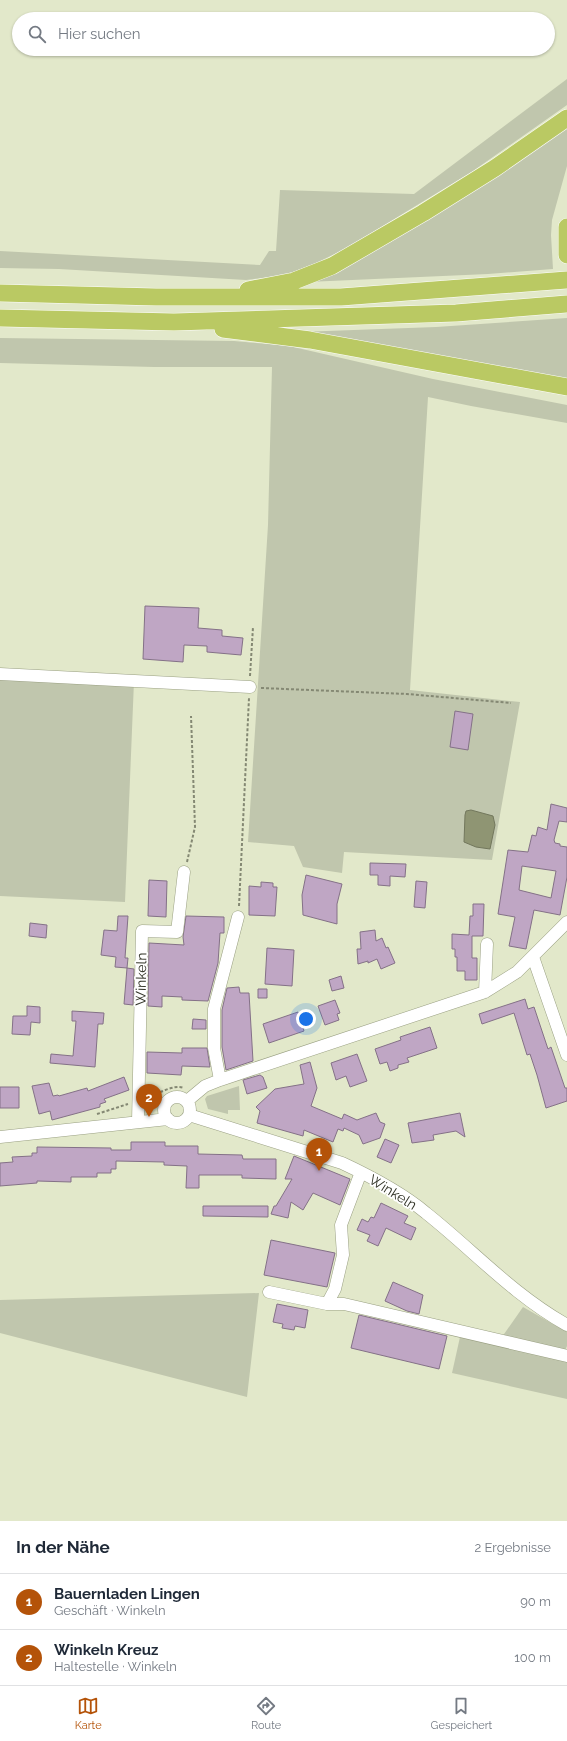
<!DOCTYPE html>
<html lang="de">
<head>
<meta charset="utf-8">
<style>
  :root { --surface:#fff; --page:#f6f6f7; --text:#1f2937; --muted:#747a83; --line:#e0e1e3; --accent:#b45309 }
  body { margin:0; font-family:Raleway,sans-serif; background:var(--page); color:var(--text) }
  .you { position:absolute; left:306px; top:1019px; width:14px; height:14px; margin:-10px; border:3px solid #fff; border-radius:50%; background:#1a73e8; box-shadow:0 0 0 6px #1a73e833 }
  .badge { display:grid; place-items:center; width:26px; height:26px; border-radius:50%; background:var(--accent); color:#fff; font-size:13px; font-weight:700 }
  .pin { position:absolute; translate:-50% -33px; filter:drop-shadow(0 1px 2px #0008) }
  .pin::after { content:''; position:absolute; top:21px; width:14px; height:12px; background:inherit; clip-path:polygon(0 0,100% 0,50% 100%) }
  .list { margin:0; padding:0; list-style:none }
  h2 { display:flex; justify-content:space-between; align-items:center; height:52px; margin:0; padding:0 16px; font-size:17px }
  h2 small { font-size:13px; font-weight:400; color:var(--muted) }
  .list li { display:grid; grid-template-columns:26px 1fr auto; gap:12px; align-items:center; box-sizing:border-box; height:56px; padding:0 16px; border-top:1px solid var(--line) }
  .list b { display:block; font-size:15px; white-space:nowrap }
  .list p { margin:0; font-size:13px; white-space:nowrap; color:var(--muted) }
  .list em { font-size:13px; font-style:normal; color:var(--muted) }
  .icon { flex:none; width:22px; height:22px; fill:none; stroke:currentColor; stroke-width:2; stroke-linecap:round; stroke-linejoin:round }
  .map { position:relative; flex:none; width:567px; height:1521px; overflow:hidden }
  .search { position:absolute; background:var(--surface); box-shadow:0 1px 3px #0004; left:12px; right:12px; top:12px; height:44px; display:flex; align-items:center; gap:10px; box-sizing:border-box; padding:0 14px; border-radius:22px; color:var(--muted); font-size:15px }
  .sheet { height:164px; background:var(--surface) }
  nav { display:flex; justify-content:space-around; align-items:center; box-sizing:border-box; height:56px; border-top:1px solid var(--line); background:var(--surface); font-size:11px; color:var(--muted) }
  nav a { display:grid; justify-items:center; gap:2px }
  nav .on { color:var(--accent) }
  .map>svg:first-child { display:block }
  .green { fill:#c0c6ad }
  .water { fill:#8f9573; stroke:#72775c }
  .building { fill:#bfa6c4; stroke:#847187; fill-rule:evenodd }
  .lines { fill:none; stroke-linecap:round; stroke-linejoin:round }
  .minor-casing { stroke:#9aa083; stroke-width:13 }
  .highway-casing { stroke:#fff; stroke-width:18 }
  .path { stroke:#848873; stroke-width:2; stroke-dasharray:3 2; stroke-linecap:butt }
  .minor { stroke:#fff; stroke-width:12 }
  .highway { stroke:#bac963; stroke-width:17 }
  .labels { text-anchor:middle; stroke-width:3.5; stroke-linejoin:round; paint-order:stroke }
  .street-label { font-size:14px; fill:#303226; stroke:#fff }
</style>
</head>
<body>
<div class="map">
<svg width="567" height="1521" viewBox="0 0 567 1521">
  <rect width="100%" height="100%" fill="#e2e8ca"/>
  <path class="green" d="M567 79V105L473 171 345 249 316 263 285 275 246 280 59 269 0 268V251L260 265 269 251H276L280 190 414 194Z
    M567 123V166L552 220 551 235 553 269 488 274 307 282Z
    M567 318V379L299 332 436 327Z
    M0 338 234 341 289 346 433 379 567 405V423L471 406 428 397 410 690 520 702 492 860 344 852 342 873 303 867 294 846 248 842 268 525 272 367H154L0 363Z
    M0 677 134 681 125 902 0 896Z
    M239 1086 240 1110H228V1114L208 1109 205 1099 207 1096Z
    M259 1293 247 1397 0 1333V1300Z
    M523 1307 567 1332V1346L561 1360 567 1362V1399L452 1373 462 1328 502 1337Z"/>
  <path class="water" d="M471 810 493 816 495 825 490 849 476 847 464 842 465 815 466 811Z"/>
  <path class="building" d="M145 606 199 608 198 628 222 630V636L243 638 241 655 207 652V646L184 645 183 662 143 659Z
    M455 711 473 714 468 750 450 747Z
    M551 804 567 808V822L559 821 554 840 555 843 560 844V846L567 847V877L560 915 534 910 526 949 509 946 515 917 498 914 508 850 528 852 532 835 536 836 538 827 547 830ZM522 866 556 871 551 898 519 890Z
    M370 863 406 864 405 877 390 876V886L378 885V875H370Z
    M306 875 342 884 337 904V924L303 915 302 895Z
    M149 880 167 881 166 917 148 916Z
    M416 881 427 882 425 908 414 907Z
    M261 882 273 883V887H277L275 916 249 915V886L261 887Z
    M473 904H484L483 936H472V958H477V980H465V971H457V957H455V949H452V934L469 935 470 916H473Z
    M118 916H128L125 958H128L127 968 115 967 116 957 101 955 104 930 117 931Z
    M186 916 224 917V933H220L218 963 208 1001 182 1000V997L162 996V1007L148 1006 149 943 184 945 183 937Z
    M30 923 47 925 46 938 29 936Z
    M375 930 376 941 382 938 386 948 388 947 395 963 381 969 377 959 368 963V961L358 964 357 949H361L360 932Z
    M267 948 294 950 292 986 265 984Z
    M127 968 134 969 133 1005 124 1004Z
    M341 976 344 988 332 991 329 980Z
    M239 987 240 993H249L253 1061 226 1070 222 1047V1010L227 988Z
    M258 989H267V998H258Z
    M525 999 528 1009 534 1007 548 1049 551 1047 565 1088H567V1101L546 1108 537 1075 530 1054 527 1055 514 1013 482 1024 479 1014Z
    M335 1000 340 1013 337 1014 339 1020 325 1025 318 1006Z
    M27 1006 40 1007V1023L31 1022 30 1035 12 1034 13 1016H27Z
    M72 1011 104 1013 103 1024H98L95 1067 50 1063 51 1054 73 1056 76 1021H72Z
    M298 1012 304 1031 269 1043 263 1024Z
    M193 1019 206 1020V1029H192Z
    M430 1027 437 1048 407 1058 409 1062 398 1065V1068L390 1071 387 1062 380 1064 375 1049 401 1040 400 1037Z
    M182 1048H207L210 1067 182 1066 181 1075 147 1073V1052L182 1053Z
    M357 1054 367 1081 350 1087 346 1076 336 1080 331 1063Z
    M310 1062 317 1088 311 1106 342 1119 344 1114 357 1120 376 1113 380 1122 385 1124 380 1138 363 1144 359 1135 344 1128 343 1131 338 1129 333 1142 304 1130 303 1136 257 1123 260 1111 256 1107 275 1089 304 1084 300 1065Z
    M260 1075 263 1077 267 1088 247 1094 243 1080Z
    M124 1077 129 1090 104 1099 106 1102 100 1104V1107L52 1120 50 1111 39 1114 32 1086 49 1083 53 1096 58 1095 59 1096 87 1088 88 1091Z
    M0 1087H19V1108H0Z
    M460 1113 465 1137 456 1131 433 1135 434 1140 412 1143 408 1123Z
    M385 1139 399 1145 391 1163 377 1157Z
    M131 1142H165V1146H198V1154L242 1155 243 1159H276V1179L242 1178V1175H199V1188H186L187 1166 164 1165V1162L116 1161V1169H111V1173H97V1177H71V1182L37 1181V1183L0 1186V1163L13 1162 12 1157 32 1156V1153H37V1147L111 1148V1150H131Z
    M294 1156 350 1179 340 1205 313 1193 303 1210 291 1202 288 1218 271 1214 274 1206H276L292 1179H285Z
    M381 1203 408 1216 404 1223 416 1228 411 1240 386 1228 378 1246 367 1241 370 1235 357 1230 362 1219 368 1222 371 1217 374 1218Z
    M203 1206H268V1217L203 1216Z
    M271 1240 335 1253 327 1287 264 1275Z
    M393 1282 423 1295 419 1314 407 1311 385 1301Z
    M277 1304 308 1310 305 1328 295 1326 294 1330 282 1328 283 1324 273 1322Z
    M359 1315 447 1336 439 1369 351 1348Z"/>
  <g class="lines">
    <g class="minor-casing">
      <path id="minor" d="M0 674 250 687
        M533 957 567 1055
        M485 992 487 944
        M220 1080 214 1048V1009L238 917
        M164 1110a13 13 0 1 1 26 0a13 13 0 1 1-26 0Z
        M187 1101 205 1086 220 1080 485 992 517 972 567 922
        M189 1115 342 1163C372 1177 401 1192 426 1213 474 1251 512 1294 567 1325
        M138 1122 142 931 177 932 184 872
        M0 1137 168 1119
        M269 1292 327 1304 335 1289 343 1255 341 1225 361 1172
        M327 1304H344L567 1356"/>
    </g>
    <g class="highway-casing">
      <path id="highway" d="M567 227V255
        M248 290 294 281 332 266 423 213 495 168 567 118
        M0 293 156 297H341L567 280
        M0 318 174 322 456 313 567 304
        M223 329 310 340 567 387"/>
    </g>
    <path class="path" d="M250 676 253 627
      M261 688 407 694 511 703
      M187 862 195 827 191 716
      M239 906 249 698
      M151 1096C160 1093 174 1084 184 1088
      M97 1114 128 1104"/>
    <use href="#minor" class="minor"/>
    <use href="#highway" class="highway"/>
  </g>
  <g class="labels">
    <g class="street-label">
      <text transform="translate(141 979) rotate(-89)" y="5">Winkeln</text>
      <text transform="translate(393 1192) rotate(32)" y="5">Winkeln</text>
    </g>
  </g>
</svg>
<div class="you"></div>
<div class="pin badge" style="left:319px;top:1171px">1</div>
<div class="pin badge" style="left:149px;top:1117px">2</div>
<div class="search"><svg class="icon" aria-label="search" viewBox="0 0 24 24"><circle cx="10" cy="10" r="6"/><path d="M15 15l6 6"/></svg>Hier suchen</div>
</div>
<section class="sheet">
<h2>In der Nähe<small>2 Ergebnisse</small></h2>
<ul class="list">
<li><span class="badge">1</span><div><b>Bauernladen Lingen</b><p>Geschäft · Winkeln</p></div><em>90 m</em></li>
<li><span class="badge">2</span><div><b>Winkeln Kreuz</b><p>Haltestelle · Winkeln</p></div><em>100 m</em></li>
</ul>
</section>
<nav>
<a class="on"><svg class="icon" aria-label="map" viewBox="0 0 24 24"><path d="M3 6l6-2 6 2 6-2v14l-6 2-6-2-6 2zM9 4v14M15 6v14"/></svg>Karte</a>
<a><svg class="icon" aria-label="directions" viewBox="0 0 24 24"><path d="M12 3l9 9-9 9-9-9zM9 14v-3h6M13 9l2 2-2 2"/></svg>Route</a>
<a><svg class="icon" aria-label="saved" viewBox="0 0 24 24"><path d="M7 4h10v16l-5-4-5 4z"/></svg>Gespeichert</a>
</nav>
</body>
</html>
